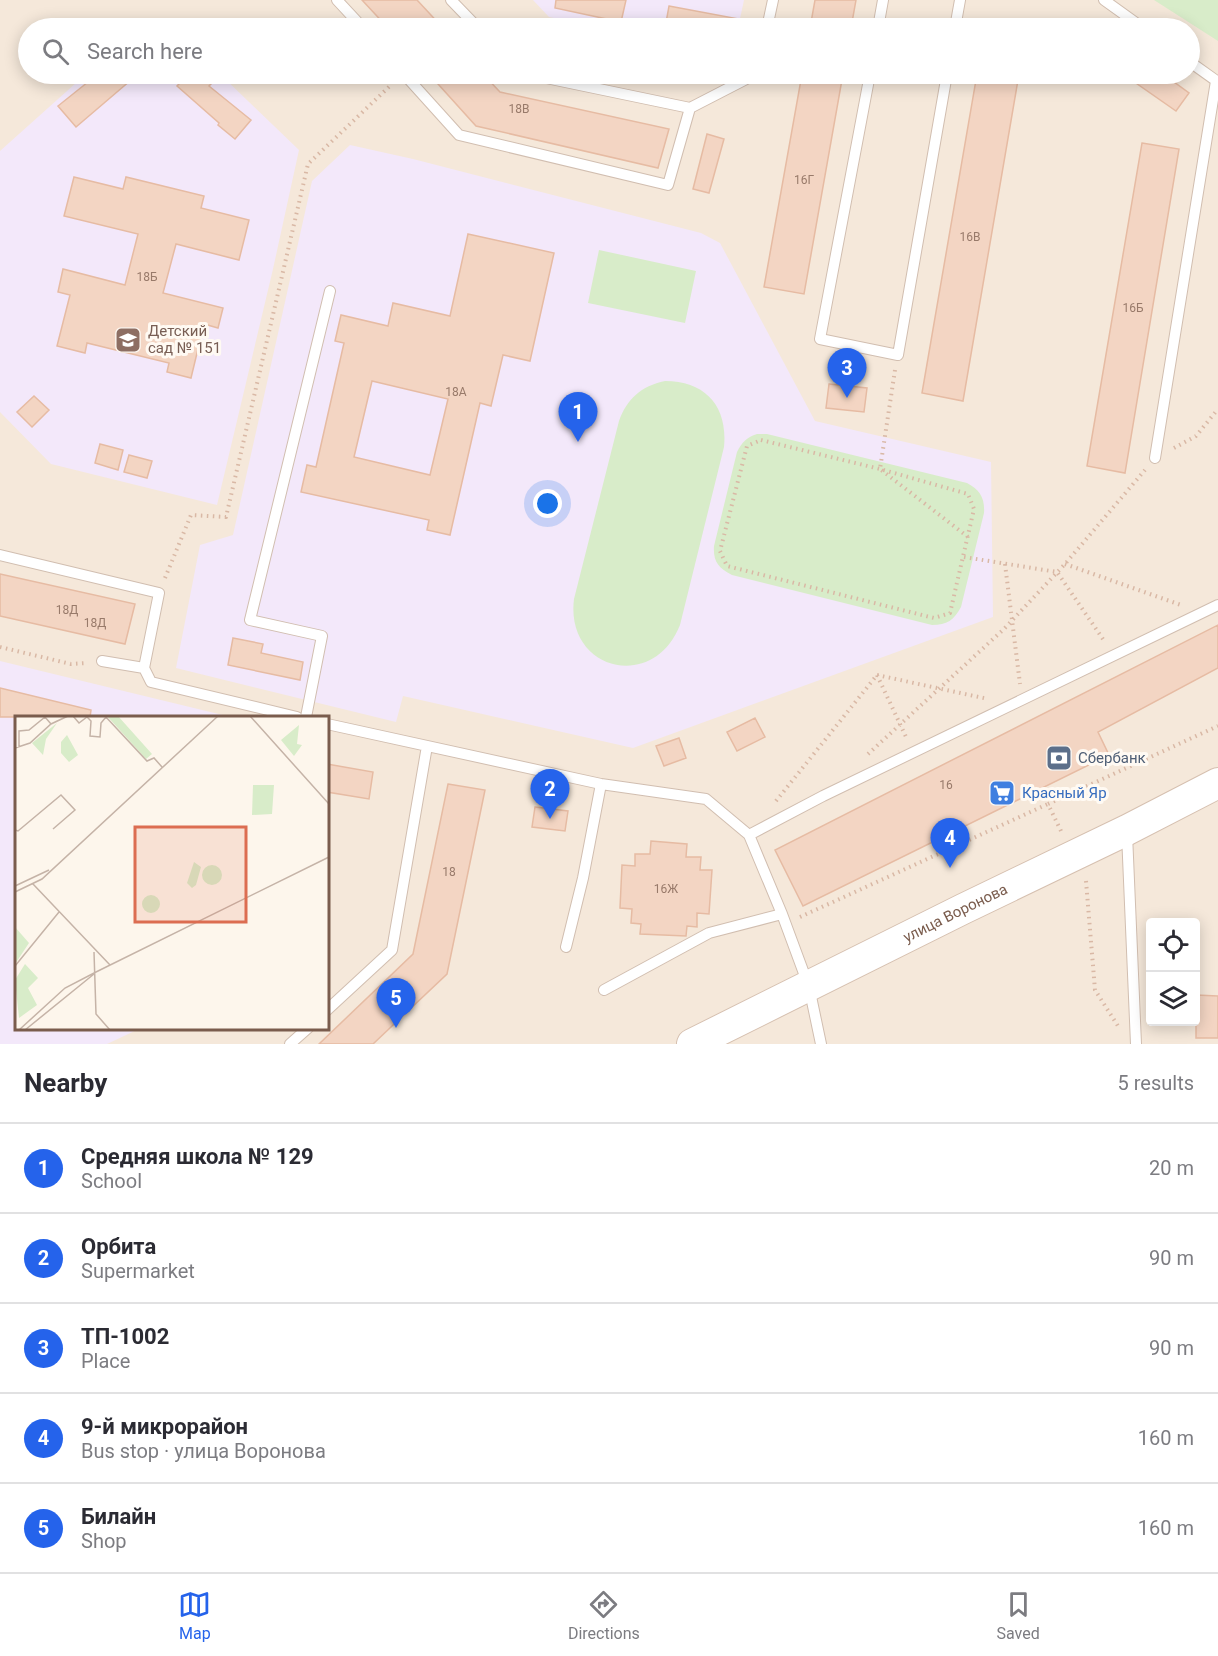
<!DOCTYPE html>
<html lang="en">
<head>
<meta charset="utf-8">
<style>
  :root { --surface:#fff; --page:#f7f7f7; --text:#2b2b33; --muted:#7c7c81; --line:#e1e1e2; --accent:#2563eb }
  body { margin:0; font-family:Roboto,sans-serif; background:var(--page); color:var(--text) }
  .controls { position:absolute; right:18px; bottom:18px; display:grid; overflow:hidden; border-radius:6px; box-shadow:0 3px 15px #0003 }
  .controls button { width:54px; height:54px; display:grid; place-items:center; padding:0; border:0; border-bottom:2px solid var(--line); background:var(--surface); color:var(--text); font:30px sans-serif }
  .you { position:absolute; left:548px; top:504px; width:21px; height:21px; margin:-15px; border:4px solid #fff; border-radius:50%; background:#1a73e8; box-shadow:0 0 0 9px #1a73e833 }
  .badge { display:grid; place-items:center; width:39px; height:39px; border-radius:50%; background:var(--accent); color:#fff; font-size:20px; font-weight:700 }
  .pin { position:absolute; translate:-50% -50px; filter:drop-shadow(0 2px 3px #0008) }
  .pin::after { content:''; position:absolute; top:32px; width:21px; height:18px; background:inherit; clip-path:polygon(0 0,100% 0,50% 100%) }
  .list { margin:0; padding:0; list-style:none }
  h2 { display:flex; justify-content:space-between; align-items:center; height:78px; margin:0; padding:0 24px; font-size:26px }
  h2 small { font-size:20px; font-weight:400; color:var(--muted) }
  .list li { display:grid; grid-template-columns:39px 1fr auto; gap:18px; align-items:center; box-sizing:border-box; height:90px; padding:0 24px; border-top:2px solid var(--line) }
  .list b { display:block; font-size:22px; white-space:nowrap }
  .list p { margin:0; font-size:20px; white-space:nowrap; color:var(--muted) }
  .list em { font-size:20px; font-style:normal; color:var(--muted) }
  .icon { flex:none; width:33px; height:33px; fill:none; stroke:currentColor; stroke-width:2; stroke-linecap:round; stroke-linejoin:round }
  .map { position:relative; flex:none; width:1218px; height:1044px; overflow:hidden }
  .search { position:absolute; background:var(--surface); box-shadow:0 3px 15px #0003; left:18px; right:18px; top:18px; height:66px; display:flex; align-items:center; gap:15px; box-sizing:border-box; padding:0 21px; border-radius:33px; color:var(--muted); font-size:22px }
  .sheet { height:528px; background:var(--surface) }
  nav { display:flex; justify-content:space-around; align-items:center; box-sizing:border-box; height:84px; border-top:2px solid var(--line); background:var(--surface); font-size:16px; color:var(--muted) }
  nav a { display:grid; justify-items:center; gap:3px }
  nav .on { color:var(--accent) }
  .map>svg:first-child { display:block }
  .residential { fill:#f5e8da; fill-rule:evenodd }
  .education { fill:#f3e8fa }
  .green { fill:#d8ecc9 }
  .building { fill:#f3d5c3; stroke:#e6bba3; stroke-width:1.5; fill-rule:evenodd }
  .lines { fill:none; stroke-linecap:round; stroke-linejoin:round }
  .service-casing { stroke:#d1beb0; stroke-width:12 }
  .secondary-casing { stroke:#d6c0b0; stroke-width:32 }
  .path { stroke:#d9b8a5; stroke-width:4; stroke-dasharray:1.5 4.5; stroke-linecap:butt }
  .service { stroke:#fff; stroke-width:10 }
  .secondary { stroke:#fff; stroke-width:30 }
  .labels { text-anchor:middle; stroke-width:6; stroke-linejoin:round; paint-order:stroke }
  .number-label { font-size:12px; fill:#987a6a }
  .education-label { font-size:15px; fill:#785e54; stroke:#fffaf3; text-anchor:start }
  .service-label { font-size:15px; fill:#4e5e75; stroke:#fffaf3; text-anchor:start }
  .shop-label { font-size:15px; fill:#366cbe; stroke:#fffaf3; text-anchor:start }
  .street-label { font-size:15px; fill:#7a5c4d; stroke:#fffaf3 }
  .inset-road { fill:none; stroke:#c5b3a7; stroke-width:1.5 }
  .view { fill:#dc6d51; fill-opacity:0.15; stroke:#dc6d51; stroke-width:3 }
  .inset-edge { fill:none; stroke:#7a5c4d; stroke-width:3 }
</style>
</head>
<body>
<div class="map">
<svg width="1218" height="1044" viewBox="0 0 1218 1044">
  <rect width="100%" height="100%" fill="#fdf6ec"/>
  <path class="residential" d="M0 0H1218V1044H0ZM28 28H1190V74H28ZM16 717H327V1028H16ZM1150 922H1196V1022H1150Z"/>
  <path class="education" d="M533 0H744L738 28H604L549 17Z
    M86 74H220L299 150 273 269 217 505 51 464 0 412V151Z
    M350 145 413 159 701 233 720 243 815 421 991 462 993 617 633 748 403 696 396 722 176 668 200 545 233 535 312 181Z
    M0 661 231 717H16V1028H141L107 1044H0Z"/>
  <path class="green" d="M1154 0H1218V41Z
    M599 250 696 271 685 323 588 303Z
    M665 381C706 381 728 407 724 447L680 625C653 693 565 670 574 599L619 421C627 399 641 386 665 381Z
    M757 434H767L967 483C980 490 985 498 984 513L961 607C954 620 947 625 932 625L732 575C718 568 713 561 714 546L737 452C742 442 747 437 757 434Z"/>
  <path class="building" d="M362 0H417L443 28H388Z
    M556 0H626L621 22 555 8Z
    M815 0H856L851 28H810Z
    M669 6 739 19 738 28H665Z
    M98 74H138L76 127 58 106Z
    M189 74H202L212 83 209 86 251 120 235 139 218 125 219 123 177 86Z
    M429 74H483L500 92 669 129 658 168 476 126Z
    M802 74H843L804 294 764 287Z
    M977 74 1018 80 963 401 922 393Z
    M1123 74H1163L1189 93 1176 111Z
    M707 134 724 139 709 193 693 189Z
    M1142 143 1179 149 1125 473 1087 466Z
    M74 177 123 189 126 177 204 196 201 208 249 220 239 260 176 244 163 293 223 308 218 328 204 324 191 378 167 372 169 363 87 343 85 353 57 346 70 295 58 292 63 269 125 285 138 234 64 216Z
    M468 234 554 253 530 361 503 355 491 406 480 403 450 535 427 530 429 520 301 492 307 465 316 467 344 343 335 341 341 315 388 326 393 303 450 316ZM372 381 448 399 430 475 354 457Z
    M829 384 867 388 864 412 826 408Z
    M34 396 49 410 32 427 17 412Z
    M100 444 123 450 118 470 95 463Z
    M129 455 152 461 147 478 124 472Z
    M0 574 135 604 125 644 0 616Z
    M1218 625V668L1098 732 1109 755 803 906 775 850Z
    M233 638 263 644 261 653 303 662 300 680 228 665Z
    M0 688 91 710 90 717H0Z
    M755 718 765 737 737 751 727 732Z
    M679 738 686 758 664 766 656 746Z
    M327 764 373 772 369 799 327 792Z
    M448 784 485 790 447 974 373 1044H319L413 954Z
    M535 807 568 811 565 831 532 827Z
    M651 841 687 844 686 857H701L700 870H712L709 914 697 913V927L687 926 686 936 640 934 641 924 631 923 632 909 620 908 622 865 635 866V854H650Z
    M1196 995 1218 996V1038H1196Z"/>
  <g class="lines">
    <g class="service-casing">
      <path id="service" d="M337 0 363 28
        M451 0 478 28
        M1104 0 1143 28
        M767 28 773 0
        M878 28 883 0
        M955 28 960 0
        M1190 62 1218 82
        M404 74 459 135 668 185 690 108 527 74
        M870 74 820 339 898 355 947 74
        M690 108 756 74
        M1155 458 1216 81
        M0 555 159 593 144 668 151 682 297 717
        M102 661 144 668
        M306 717 322 636 250 620 330 291
        M327 724 601 784 706 799 749 835 782 914 809 987 821 1044
        M1127 834 1136 1044
        M749 835 823 796 1218 605
        M566 947 583 878 601 784
        M604 990 709 933 782 914
        M327 1010 392 950 427 746
        M290 1044 308 1028"/>
    </g>
    <g class="secondary-casing">
      <g id="secondary">
        <path id="s1" d="M692 1044 963 909 1127 830 1218 783"/>
      </g>
    </g>
    <path class="path" d="M895 370 880 469 968 537
      M761 440 880 469 968 494 974 509 950 613 934 618 727 566 720 551 747 446Z
      M1174 448 1196 436 1218 409
      M964 557 1057 572 1105 642
      M1005 564 1020 684
      M1065 564 1181 605
      M165 578 191 515 226 517 308 164 392 84
      M0 647 71 664 87 663
      M877 675 988 699
      M877 675 907 739
      M868 754 1004 629 1065 564 1145 470
      M776 801 877 675
      M1061 831 1048 804 1218 726
      M1086 881 1095 990 1118 1026
      M800 917 1048 804"/>
    <use href="#service" class="service"/>
    <use href="#secondary" class="secondary"/>
  </g>
  <defs>
    <g id="school-square" transform="scale(1.35)"><rect x="-9" y="-9" width="18" height="18" rx="4" fill="#8d6e63" stroke="#fffaf3"/><path d="M0-5L7-2L0 1L-7-2ZM-4 1L0 2.5L4 1V4Q0 6-4 4Z" fill="#fff"/></g>
    <g id="bank-square" transform="scale(1.35)"><rect x="-9" y="-9" width="18" height="18" rx="4" fill="#5c6f8a" stroke="#fffaf3"/><path d="M-6-4H6V4H-6ZM0-2.3a2.3 2.3 0 1 0 0 4.6a2.3 2.3 0 1 0 0-4.6Z" fill="#fff"/></g>
    <g id="supermarket-square" transform="scale(1.35)"><rect x="-9" y="-9" width="18" height="18" rx="4" fill="#3f7fe0" stroke="#fffaf3"/><path d="M-6-5.5h2.5l.6 2H6L4.5 2H-2.5L-4.4-4H-6ZM-1.5 3.2a1.3 1.3 0 1 0 .1 0ZM3 3.2a1.3 1.3 0 1 0 .1 0Z" fill="#fff"/></g>
  </defs>
  <g fill-rule="evenodd">
    <use href="#school-square" x="128" y="340"/>
    <use href="#bank-square" x="1059" y="758"/>
    <use href="#supermarket-square" x="1002" y="793"/>
  </g>
  <g class="labels">
    <g class="number-label">
      <text x="519" y="113">18В</text>
      <text x="804" y="184">16Г</text>
      <text x="970" y="241">16В</text>
      <text x="147" y="281">18Б</text>
      <text x="1133" y="312">16Б</text>
      <text x="456" y="396">18А</text>
      <text x="67" y="614">18Д</text>
      <text x="95" y="627">18Д</text>
      <text x="946" y="789">16</text>
      <text x="449" y="876">18</text>
      <text x="666" y="893">16Ж</text>
    </g>
    <g class="education-label">
      <text x="148" y="336">Детский<tspan x="148" dy="17">сад № 151</tspan></text>
    </g>
    <g class="service-label">
      <text x="1078" y="763">Сбербанк</text>
    </g>
    <g class="shop-label">
      <text x="1022" y="798">Красный Яр</text>
    </g>
    <g class="street-label">
      <text dy="5" stroke="none"><textPath href="#s1" startOffset="294">улица Воронова</textPath></text>
    </g>
  </g>
  <g transform="translate(15 716)">
    <rect width="314" height="314" fill="#fdf6ec"/>
    <path d="M92 0H103L137 38 131 43ZM42 7 31 23 28 39 17 27ZM284 9 282 28 287 29 279 40 266 24ZM52 19 63 39 54 46 46 37V26ZM238 69H259L257 98 237 99ZM179 146 186 151 181 169 177 172 172 167ZM187 159a10 10 0 1 1 20 0a10 10 0 1 1-20 0ZM127 188a9 9 0 1 1 18 0a9 9 0 1 1-18 0ZM0 211 14 227 0 248ZM10 248 23 262 13 272 22 289 4 302 0 264Z" fill="#d8ecc9"/>
    <path class="inset-road" d="M58 0 64 7 72 1 76 5 75 20 85 21 86 7 91 1M90 0 132 45 139 42 147 51M235 0 314 88M4 31V15L14 14 30 1 36 8M0 32 15 27 36 8 53 0M0 114 3 115 46 79 60 94 38 113M18 168 95 249M0 170 34 154M0 176 27 163 203 0M79 236 81 298 95 314M0 250 44 196M81 256 314 141M4 314 50 272 81 256M10 314 79 258"/>
    <path class="view" d="M120 111H231V206H120Z"/>
    <rect width="314" height="314" class="inset-edge"/>
  </g>
</svg>
<div class="controls">
<button><svg class="icon" aria-label="locate" viewBox="0 0 24 24"><circle cx="12" cy="12" r="6"/><path d="M12 2v4M12 18v4M2 12h4M18 12h4"/></svg></button>
<button><svg class="icon" aria-label="layers" viewBox="0 0 24 24"><path d="M12 4l9 5-9 5-9-5zM3 14l9 5 9-5"/></svg></button>
</div>
<div class="you"></div>
<div class="pin badge" style="left:578px;top:442px">1</div>
<div class="pin badge" style="left:550px;top:819px">2</div>
<div class="pin badge" style="left:847px;top:398px">3</div>
<div class="pin badge" style="left:950px;top:868px">4</div>
<div class="pin badge" style="left:396px;top:1028px">5</div>
<div class="search"><svg class="icon" aria-label="search" viewBox="0 0 24 24"><circle cx="10" cy="10" r="6"/><path d="M15 15l6 6"/></svg>Search here</div>
</div>
<section class="sheet">
<h2>Nearby<small>5 results</small></h2>
<ul class="list">
<li><span class="badge">1</span><div><b>Средняя школа № 129</b><p>School</p></div><em>20 m</em></li>
<li><span class="badge">2</span><div><b>Орбита</b><p>Supermarket</p></div><em>90 m</em></li>
<li><span class="badge">3</span><div><b>ТП-1002</b><p>Place</p></div><em>90 m</em></li>
<li><span class="badge">4</span><div><b>9-й микрорайон</b><p>Bus stop · улица Воронова</p></div><em>160 m</em></li>
<li><span class="badge">5</span><div><b>Билайн</b><p>Shop</p></div><em>160 m</em></li>
</ul>
</section>
<nav>
<a class="on"><svg class="icon" aria-label="map" viewBox="0 0 24 24"><path d="M3 6l6-2 6 2 6-2v14l-6 2-6-2-6 2zM9 4v14M15 6v14"/></svg>Map</a>
<a><svg class="icon" aria-label="directions" viewBox="0 0 24 24"><path d="M12 3l9 9-9 9-9-9zM9 14v-3h6M13 9l2 2-2 2"/></svg>Directions</a>
<a><svg class="icon" aria-label="saved" viewBox="0 0 24 24"><path d="M7 4h10v16l-5-4-5 4z"/></svg>Saved</a>
</nav>
</body>
</html>
